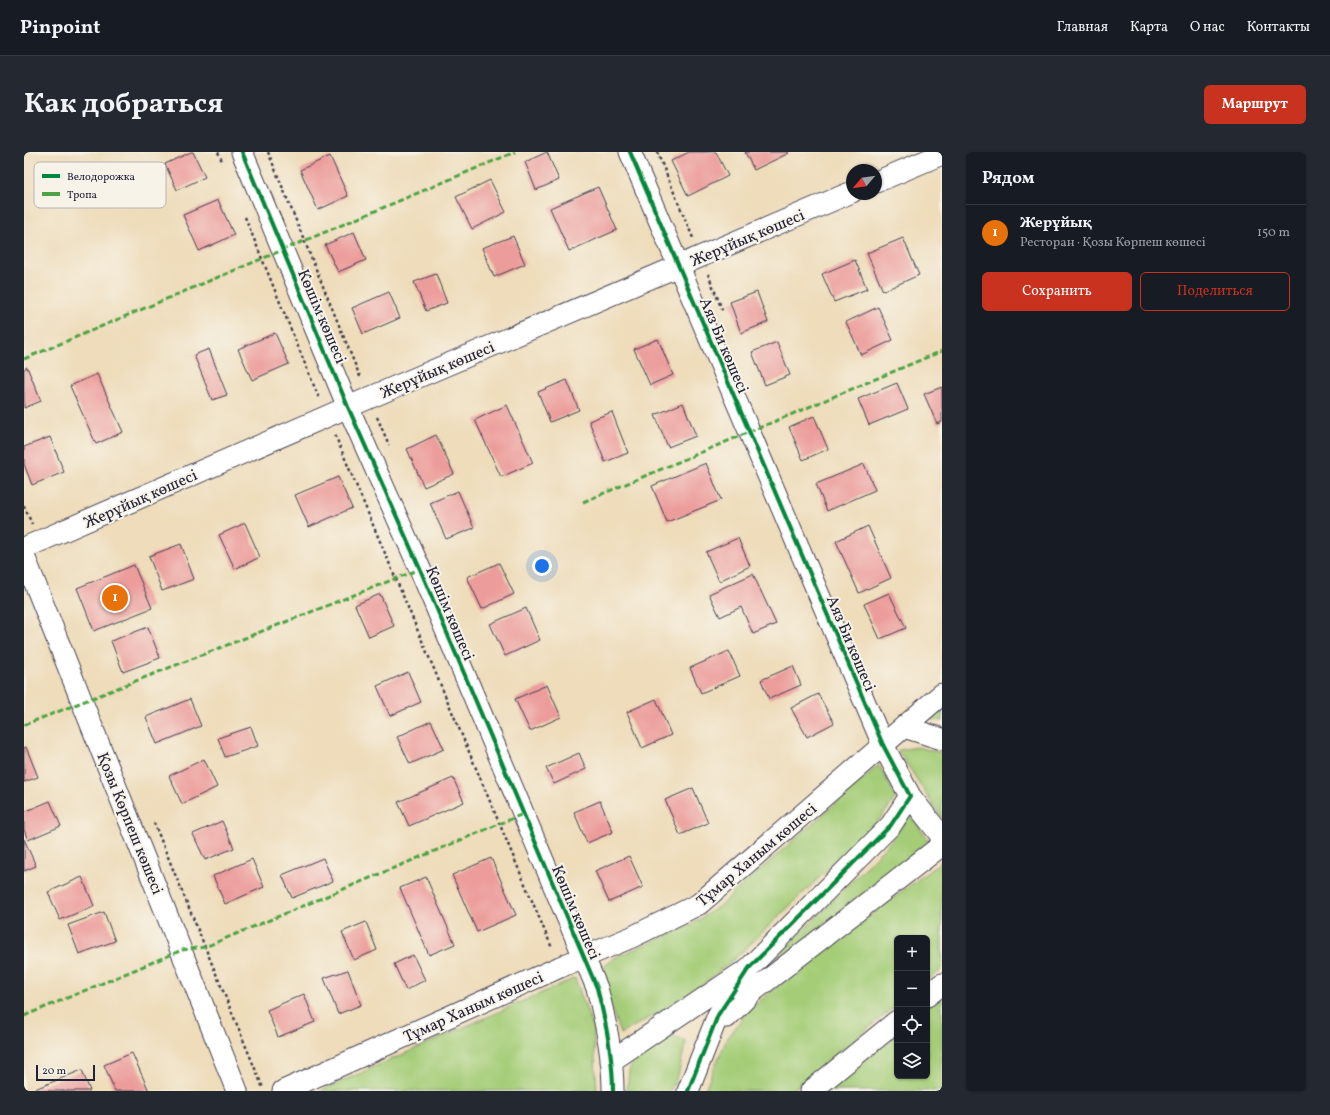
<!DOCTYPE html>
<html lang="ru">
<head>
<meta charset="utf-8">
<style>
  :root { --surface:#171b24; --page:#242831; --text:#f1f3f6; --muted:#9ea1a6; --line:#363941; --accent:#c8321e }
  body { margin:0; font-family:Vollkorn,serif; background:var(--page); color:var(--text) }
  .controls { position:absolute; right:12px; bottom:12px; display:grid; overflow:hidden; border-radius:6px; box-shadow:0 1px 3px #0004 }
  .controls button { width:36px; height:36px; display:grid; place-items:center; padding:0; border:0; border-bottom:1px solid var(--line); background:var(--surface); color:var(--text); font:20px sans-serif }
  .compass { position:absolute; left:822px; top:12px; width:36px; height:36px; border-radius:50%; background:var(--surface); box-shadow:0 1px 3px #0004; rotate:241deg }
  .scale { position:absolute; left:12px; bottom:10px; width:59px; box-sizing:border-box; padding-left:4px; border:2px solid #22223b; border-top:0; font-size:11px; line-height:14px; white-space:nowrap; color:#22223b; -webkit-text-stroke:3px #f7f3e8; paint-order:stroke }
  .you { position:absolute; left:518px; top:414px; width:14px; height:14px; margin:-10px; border:3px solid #fff; border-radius:50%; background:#1a73e8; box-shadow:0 0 0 6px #1a73e833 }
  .badge { display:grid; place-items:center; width:26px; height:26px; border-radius:50%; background:var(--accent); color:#fff; font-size:13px; font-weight:700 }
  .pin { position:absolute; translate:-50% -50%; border:2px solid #fff; box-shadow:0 1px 4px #0006 }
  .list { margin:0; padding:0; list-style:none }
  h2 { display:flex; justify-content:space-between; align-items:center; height:52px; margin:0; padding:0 16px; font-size:17px }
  h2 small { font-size:13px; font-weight:400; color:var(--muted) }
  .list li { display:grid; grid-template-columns:26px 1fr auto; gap:12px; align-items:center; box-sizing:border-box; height:56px; padding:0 16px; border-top:1px solid var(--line) }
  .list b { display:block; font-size:15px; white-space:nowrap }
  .list p { margin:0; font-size:13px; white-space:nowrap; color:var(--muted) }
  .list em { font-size:13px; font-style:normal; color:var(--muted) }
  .actions { display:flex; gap:8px; padding:12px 16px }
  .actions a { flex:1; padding:9px 0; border:1px solid var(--accent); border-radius:6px; text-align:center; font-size:14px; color:var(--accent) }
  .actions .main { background:var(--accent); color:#fff }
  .icon { flex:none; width:22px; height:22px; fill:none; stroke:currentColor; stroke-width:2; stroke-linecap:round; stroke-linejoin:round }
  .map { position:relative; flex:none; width:918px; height:939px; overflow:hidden; border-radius:6px }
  header { display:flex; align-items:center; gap:24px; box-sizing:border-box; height:56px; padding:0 20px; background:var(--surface); border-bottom:1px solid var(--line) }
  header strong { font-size:19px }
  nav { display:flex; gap:22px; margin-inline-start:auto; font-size:14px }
  .intro { display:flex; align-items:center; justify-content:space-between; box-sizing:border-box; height:96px; padding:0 24px }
  h1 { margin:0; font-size:28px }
  .button { padding:10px 18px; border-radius:6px; background:var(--accent); color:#fff; font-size:14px; font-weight:700 }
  main { display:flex; gap:24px; padding:0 24px }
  aside { flex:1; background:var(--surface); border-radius:6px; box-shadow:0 1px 3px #0004 }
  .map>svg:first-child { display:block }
  .green { fill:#a5cd78; stroke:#64785a }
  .building { fill:#ec9d9b }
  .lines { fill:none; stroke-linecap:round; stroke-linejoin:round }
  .minor-casing { stroke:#413e4e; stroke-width:23 }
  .path { stroke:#413e4e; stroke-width:2.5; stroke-dasharray:3 3; stroke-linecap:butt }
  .minor { stroke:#fff; stroke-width:21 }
  .quiet { stroke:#50a245; stroke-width:3; stroke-dasharray:6 3; stroke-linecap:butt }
  .cycleway-casing { stroke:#f7f3e8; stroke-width:6 }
  .cycleway { stroke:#00873e; stroke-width:4 }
  .labels { text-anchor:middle; stroke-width:4; stroke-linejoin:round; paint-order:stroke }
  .street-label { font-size:16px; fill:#22223b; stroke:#f7f3e8 }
  .key { fill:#f7f3e8; stroke:#b7b4b4; stroke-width:1 }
  .key-label { font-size:11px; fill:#22223b }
</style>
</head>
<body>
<header>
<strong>Pinpoint</strong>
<nav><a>Главная</a><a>Карта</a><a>О нас</a><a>Контакты</a></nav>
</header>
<div class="intro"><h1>Как добраться</h1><a class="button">Маршрут</a></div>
<main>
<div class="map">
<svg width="918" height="939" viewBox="0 0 918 939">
  <rect width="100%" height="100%" fill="#f7f3e8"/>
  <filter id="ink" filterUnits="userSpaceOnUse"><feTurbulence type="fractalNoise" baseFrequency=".025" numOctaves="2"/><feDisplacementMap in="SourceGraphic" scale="8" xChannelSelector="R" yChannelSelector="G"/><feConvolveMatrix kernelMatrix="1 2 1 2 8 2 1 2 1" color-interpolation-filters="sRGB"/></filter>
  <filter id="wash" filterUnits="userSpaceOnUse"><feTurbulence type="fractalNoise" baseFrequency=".012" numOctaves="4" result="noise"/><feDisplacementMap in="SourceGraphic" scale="16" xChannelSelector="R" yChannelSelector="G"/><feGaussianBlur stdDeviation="0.9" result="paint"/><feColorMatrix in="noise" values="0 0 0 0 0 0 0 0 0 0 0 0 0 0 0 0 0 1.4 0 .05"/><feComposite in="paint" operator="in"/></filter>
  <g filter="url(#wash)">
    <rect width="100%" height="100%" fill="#eedcba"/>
    <path class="green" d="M918 557V569L906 567Z
      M893 595 918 601V667L874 598Z
      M855 613 872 645 856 667 718 800 667 843 596 882 580 833 579 816 590 806 667 773 695 754Z
      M886 663 905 689 731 828 866 690Z
      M918 709V817L903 829V786H873V853L767 939H680L703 887 723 860 755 833Z
      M551 826 569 876 573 939H296Z
      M918 843V939H800L873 880V924H903V855Z
      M647 883 662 890 654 923 646 939H603L605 918 615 902Z"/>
    <g id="blocks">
      <path class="building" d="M167 0H169L181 25 153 38 141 12Z
        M523 0 535 28 512 38 501 10Z
        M665 0H692L704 24 664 44 647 9Z
        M721 0H764L765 1 730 18Z
        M306 4 324 44 294 58 276 18Z
        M466 28 482 60 448 77 432 45Z
        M574 35 593 78 545 99 526 56Z
        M194 48 210 83 175 99 159 63Z
        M330 80 342 108 314 120 301 93Z
        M489 84 501 112 470 125 458 96Z
        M879 86 895 123 859 139 843 101Z
        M831 108 843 137 810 150 798 122Z
        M412 122 423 151 402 159 390 130Z
        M365 140 376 166 339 182 328 156Z
        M733 140 744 170 717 181 706 150Z
        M854 155 869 188 837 203 822 170Z
        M251 181 265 212 228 228 214 197Z
        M634 187 649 223 626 233 610 197Z
        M753 190 766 223 741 233 728 200Z
        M185 197 203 243 188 248 170 203Z
        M3 215 17 249 0 256V217Z
        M73 222 99 280 72 292 46 234Z
        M543 228 555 258 526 270 514 240Z
        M873 231 884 257 845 273 834 247Z
        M918 235V270L913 272 900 242Z
        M659 251 672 284 644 295 631 263Z
        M483 253 509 311 477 325 451 268Z
        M588 260 604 301 581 310 565 269Z
        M790 264 804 297 779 308 765 275Z
        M412 283 430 322 400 335 383 297Z
        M26 285 40 320 8 333 0 312V295Z
        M682 311 697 348 643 370 628 334Z
        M840 312 851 338 803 359 792 332Z
        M314 325 328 356 285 375 271 343Z
        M434 339 450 376 422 387 406 351Z
        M221 371 236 405 211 417 195 383Z
        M844 374 867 426 835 441 812 389Z
        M714 386 726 414 695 429 682 400Z
        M157 392 170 427 138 439 125 404Z
        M475 411 490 442 458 457 443 425Z
        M110 413 128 456 70 479 53 436Z
        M729 422 752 472 729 482 717 455 696 465 685 442Z
        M865 441 882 476 856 487 840 452Z
        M356 442 370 474 345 485 331 453Z
        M502 456 516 488 481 504 466 472Z
        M124 475 136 506 99 520 87 489Z
        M705 499 716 524 677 541 666 516Z
        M769 514 777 533 745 547 737 528Z
        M384 520 397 550 366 564 353 534Z
        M523 533 537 565 506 579 491 547Z
        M794 542 810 571 783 585 767 556Z
        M166 547 177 574 133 592 122 565Z
        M632 547 647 583 618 596 603 560Z
        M407 569 420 597 386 612 373 585Z
        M227 575 234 594 201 605 194 586Z
        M0 595H2L14 625 0 630Z
        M555 601 562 617 530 632 522 616Z
        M180 607 193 635 158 652 145 624Z
        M429 626 440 650 385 674 374 650Z
        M669 636 684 671 656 683 641 648Z
        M26 649 37 674 4 688 0 678V660Z
        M576 649 589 680 563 691 550 660Z
        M198 669 210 696 181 708 169 682Z
        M0 687 12 714 0 719Z
        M605 704 619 735 585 750 571 719Z
        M299 706 309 729 268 746 258 723Z
        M467 706 492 763 453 780 428 723Z
        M228 707 240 735 201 752 189 724Z
        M58 725 70 754 36 768 24 740Z
        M402 725 431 792 405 803 376 736Z
        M80 760 91 789 55 802 44 773Z
        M342 770 353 798 330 808 318 780Z
        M389 803 401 828 382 838 370 812Z
        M324 818 337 853 314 862 300 826Z
        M280 842 291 870 254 885 243 858Z
        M108 901 125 939H91L80 913Z
        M58 918 66 939H12L11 937Z"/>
    </g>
  </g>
  <g filter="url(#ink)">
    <use href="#blocks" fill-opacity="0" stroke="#413e4e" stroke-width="1"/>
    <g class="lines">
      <g class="minor-casing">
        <path id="minor" d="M218 0 324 255 396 417 573 836C582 870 589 904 589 939
          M606 0 859 593 886 644 867 673 725 816 694 863 664 939
          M852 30 918 2
          M0 396 345 246 828 40
          M0 404 213 939
          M880 575 918 587
          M886 644 918 685
          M903 844 918 832
          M703 865 727 841 918 693
          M587 909 716 822
          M259 939 536 815 608 785 675 752 918 542
          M787 939 873 869"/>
      </g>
      <path class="path" d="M194 0 198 9
        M244 0 337 227
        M633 0 669 86
        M221 65 295 246
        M684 122 699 160
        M353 265 365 293
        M311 283 528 796
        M0 354 8 372
        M130 671 239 936"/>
      <use href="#minor" class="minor"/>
      <path class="quiet" d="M0 207 491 0
        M559 350 918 199
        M0 573 396 417
        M0 864 158 798 181 795 499 662"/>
      <g class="cycleway-casing">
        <path id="cycleway" d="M218 0 324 255 396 417 573 836C582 870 589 904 589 939
          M606 0 859 593 886 644 867 673 725 816 694 863 664 939"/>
      </g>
      <use href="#cycleway" class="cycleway"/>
    </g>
  </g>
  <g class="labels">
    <g class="street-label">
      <text transform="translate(723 85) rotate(-23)" y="6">Жерұйық көшесі</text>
      <text transform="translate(299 164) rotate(67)" y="6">Көшім көшесі</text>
      <text transform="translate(701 193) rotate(67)" y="6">Аяз Би көшесі</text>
      <text transform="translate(413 217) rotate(-23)" y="6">Жерұйық көшесі</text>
      <text transform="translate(116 346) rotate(-24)" y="6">Жерұйық көшесі</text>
      <text transform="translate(427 461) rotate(67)" y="6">Көшім көшесі</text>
      <text transform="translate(828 491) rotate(67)" y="6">Аяз Би көшесі</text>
      <text transform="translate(107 671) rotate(68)" y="6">Қозы Көрпеш көшесі</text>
      <text transform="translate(732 702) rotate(-40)" y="6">Тұмар Ханым көшесі</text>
      <text transform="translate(553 760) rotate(67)" y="6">Көшім көшесі</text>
      <text transform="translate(449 854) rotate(-24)" y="6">Тұмар Ханым көшесі</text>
    </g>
  </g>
  <rect x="10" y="10" width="132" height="46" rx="6" class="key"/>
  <rect x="18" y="22" width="18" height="4" fill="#00873e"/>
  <rect x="18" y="40" width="18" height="4" fill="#50a245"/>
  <g class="key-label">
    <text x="43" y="28">Велодорожка</text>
    <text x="43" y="46">Тропа</text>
  </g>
</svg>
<div class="controls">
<button>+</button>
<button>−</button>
<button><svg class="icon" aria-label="locate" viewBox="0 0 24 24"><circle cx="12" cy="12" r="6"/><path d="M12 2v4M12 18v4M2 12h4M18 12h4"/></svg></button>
<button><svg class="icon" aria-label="layers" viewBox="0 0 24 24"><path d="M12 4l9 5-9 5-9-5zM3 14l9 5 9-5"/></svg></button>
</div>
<svg class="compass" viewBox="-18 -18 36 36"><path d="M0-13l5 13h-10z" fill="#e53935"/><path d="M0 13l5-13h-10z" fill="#9ea1a6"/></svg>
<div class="scale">20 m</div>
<div class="you"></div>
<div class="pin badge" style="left:91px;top:446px;background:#e8710a">1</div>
</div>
<aside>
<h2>Рядом<small></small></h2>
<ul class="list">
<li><span class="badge" style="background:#e8710a">1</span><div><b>Жерұйық</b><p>Ресторан · Қозы Көрпеш көшесі</p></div><em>150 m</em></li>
</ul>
<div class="actions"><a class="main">Сохранить</a><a>Поделиться</a></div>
</aside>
</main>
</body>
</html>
